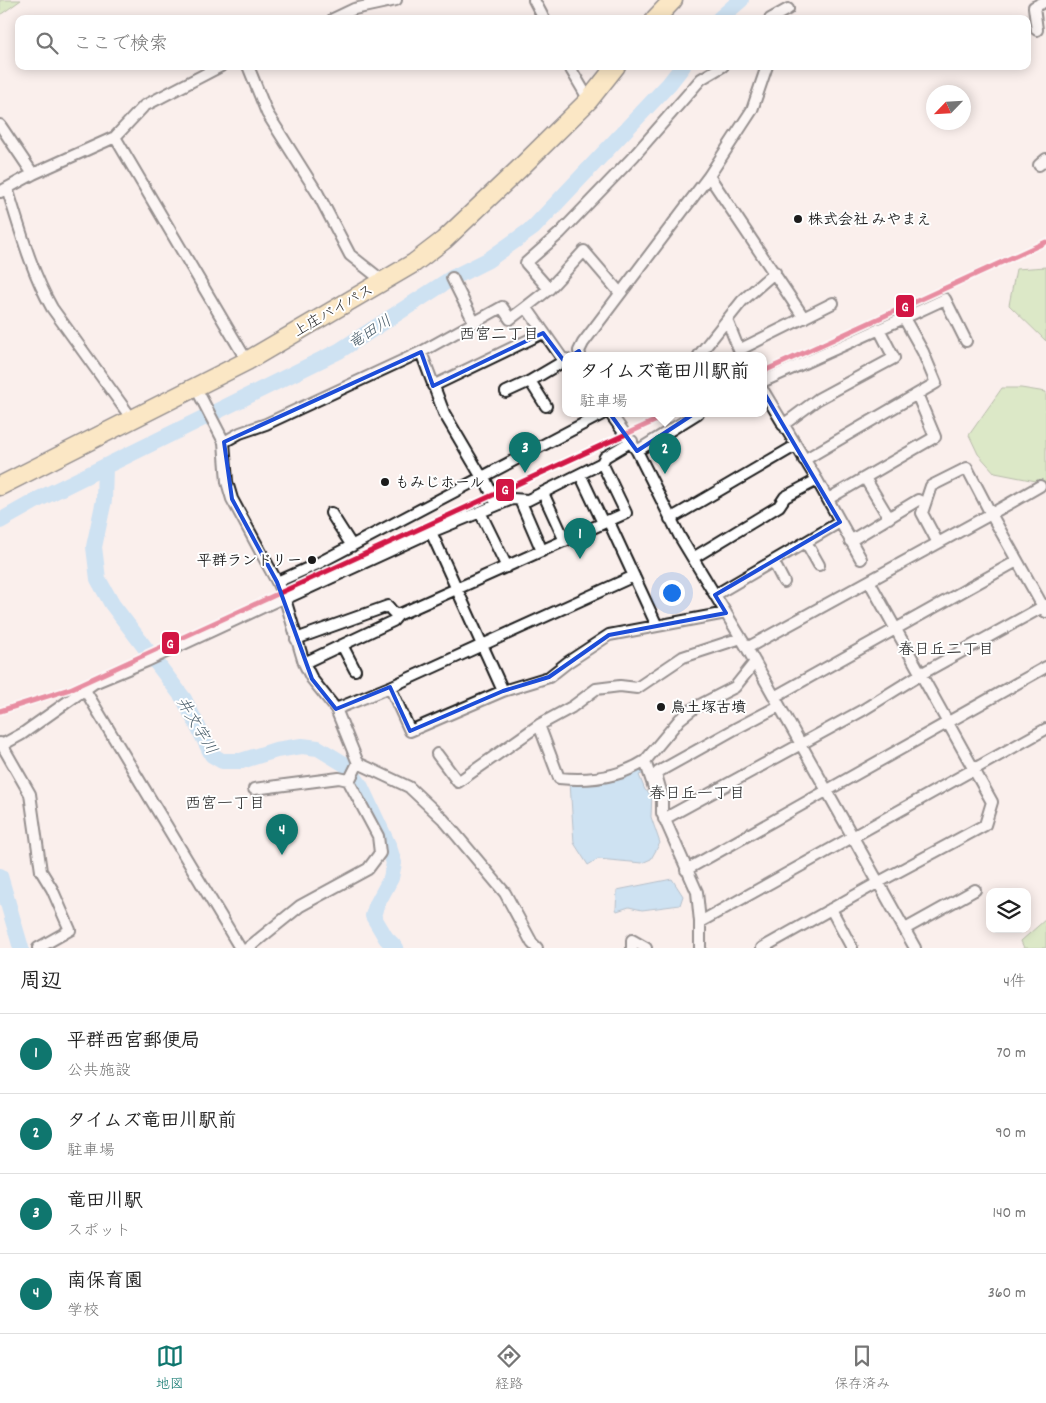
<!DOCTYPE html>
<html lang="ja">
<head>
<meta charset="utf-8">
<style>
  :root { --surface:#fff; --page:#f2f2f2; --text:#222; --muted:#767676; --line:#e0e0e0; --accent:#0f766e }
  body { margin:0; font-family:Dekko,"Klee One",sans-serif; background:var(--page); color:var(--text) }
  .controls { position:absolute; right:15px; bottom:15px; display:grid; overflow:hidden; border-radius:10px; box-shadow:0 2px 12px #0003 }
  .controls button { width:45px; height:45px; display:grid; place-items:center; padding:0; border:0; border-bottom:1px solid var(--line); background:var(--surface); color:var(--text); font:25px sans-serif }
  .compass { position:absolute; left:926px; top:85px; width:45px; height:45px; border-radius:50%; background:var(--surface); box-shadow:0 2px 12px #0003; rotate:245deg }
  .you { position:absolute; left:671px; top:592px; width:18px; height:18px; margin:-12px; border:4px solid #fff; border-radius:50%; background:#1a73e8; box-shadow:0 0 0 8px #1a73e833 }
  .badge { display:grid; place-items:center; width:32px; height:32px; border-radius:50%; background:var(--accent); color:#fff; font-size:16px; font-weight:700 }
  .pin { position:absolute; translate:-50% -41px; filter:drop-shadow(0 1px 2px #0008) }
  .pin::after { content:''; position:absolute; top:26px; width:18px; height:15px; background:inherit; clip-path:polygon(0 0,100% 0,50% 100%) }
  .popup { position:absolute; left:562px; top:352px; width:205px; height:65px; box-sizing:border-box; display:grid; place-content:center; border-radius:10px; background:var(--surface); filter:drop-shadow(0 1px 4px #0005); font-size:16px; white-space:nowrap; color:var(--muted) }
  .popup b { font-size:19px; color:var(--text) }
  .popup::after { content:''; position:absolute; left:50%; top:100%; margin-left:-10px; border:10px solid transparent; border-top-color:var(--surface) }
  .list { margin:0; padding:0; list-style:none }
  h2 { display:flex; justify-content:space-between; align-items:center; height:65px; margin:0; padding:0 20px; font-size:21px }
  h2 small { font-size:16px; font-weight:400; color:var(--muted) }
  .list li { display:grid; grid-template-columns:32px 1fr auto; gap:15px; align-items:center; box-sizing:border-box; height:80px; padding:0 20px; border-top:1px solid var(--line) }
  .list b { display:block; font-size:19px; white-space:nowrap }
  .list p { margin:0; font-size:16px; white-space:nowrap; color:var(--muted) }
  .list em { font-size:16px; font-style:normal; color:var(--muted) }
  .icon { flex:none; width:28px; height:28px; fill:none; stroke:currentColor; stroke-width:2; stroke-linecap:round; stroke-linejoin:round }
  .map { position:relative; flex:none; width:1046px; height:948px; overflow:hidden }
  .search { position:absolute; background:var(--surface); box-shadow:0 2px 12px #0003; left:15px; right:15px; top:15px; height:55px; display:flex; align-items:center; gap:12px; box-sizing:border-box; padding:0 18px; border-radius:10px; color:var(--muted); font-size:19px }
  .sheet { height:385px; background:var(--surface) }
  nav { display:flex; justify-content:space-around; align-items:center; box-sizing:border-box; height:70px; border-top:1px solid var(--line); background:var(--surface); font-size:14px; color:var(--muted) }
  nav a { display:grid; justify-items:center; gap:2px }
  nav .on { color:var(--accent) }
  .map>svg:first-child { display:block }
  .green { fill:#b8df9a; stroke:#6a7e5b }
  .water { fill:#99d2f8; stroke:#6789a0 }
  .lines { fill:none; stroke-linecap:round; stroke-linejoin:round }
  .river { stroke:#99d2f8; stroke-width:16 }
  .street-casing { stroke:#1c1c1c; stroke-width:14 }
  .highway-casing { stroke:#1c1c1c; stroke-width:21 }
  .street { stroke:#fff; stroke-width:10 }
  .highway { stroke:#fdde96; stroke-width:18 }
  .rail-1-casing { stroke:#fff; stroke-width:9 }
  .rail-1 { stroke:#d21644; stroke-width:5 }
  .marked { fill:none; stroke:#1d4ed8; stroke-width:4; stroke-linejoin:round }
  .poi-dot { fill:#1c1c1c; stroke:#fff; stroke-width:2 }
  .labels { text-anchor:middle; stroke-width:4; stroke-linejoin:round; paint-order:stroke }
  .poi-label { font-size:15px; font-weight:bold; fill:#1c1c1c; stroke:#fff; text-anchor:start }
  .street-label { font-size:15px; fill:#1c1c1c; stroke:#fff }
  .water-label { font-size:16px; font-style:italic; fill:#485c69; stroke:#fff }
  .neighbourhood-label { font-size:16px; fill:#1c1c1c; stroke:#fff }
  .line-badge { stroke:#fff; stroke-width:2 }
  .badge-label { font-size:14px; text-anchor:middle; font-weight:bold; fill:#fff }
</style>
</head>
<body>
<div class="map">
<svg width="1046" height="948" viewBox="0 0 1046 948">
  <rect width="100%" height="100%" fill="#faefec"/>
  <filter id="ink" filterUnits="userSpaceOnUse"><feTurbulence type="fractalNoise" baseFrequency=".02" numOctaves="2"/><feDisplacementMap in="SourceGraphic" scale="10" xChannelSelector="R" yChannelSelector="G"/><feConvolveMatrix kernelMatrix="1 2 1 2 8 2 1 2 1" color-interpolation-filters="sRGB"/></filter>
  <g filter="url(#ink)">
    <path class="green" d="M0 0H21L0 15Z
      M1046 267V341L1009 305 1016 269Z
      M1002 388H1021L1046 392V483L995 473 978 454 969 435Z
      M1046 919V948H1024L1021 941Z"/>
    <path class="water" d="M643 766 647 772 639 775 645 790 649 793 652 791 651 817 660 843 651 859 642 863 598 859 588 865 574 843 570 783Z
      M672 879 683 896 680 905 642 910 629 907 617 911 616 909 617 890Z"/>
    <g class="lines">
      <path class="river" d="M719 19 741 0
        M105 467 104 500 94 547 98 579 112 604 184 699 212 755 222 761H241L276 750 302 746 318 748 346 765 360 785 389 847 394 863 391 878 376 906 373 916 386 938 396 948
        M0 521 39 499 339 351 452 278 488 260 533 228 669 84 683 66
        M0 876 21 948"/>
      <g class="street-casing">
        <path id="street" d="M534 0 544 19
          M333 19 354 9 396 0
          M770 19 788 9
          M1037 30 1034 7 1046 1
          M248 66 267 113 318 194 350 255 383 281
          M569 66 589 100
          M0 125 33 174
          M115 137 247 361
          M1039 165 1046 159
          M709 176 804 318
          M7 188C20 229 31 271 52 308L132 419
          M0 192 33 174 115 137 144 106 221 66
          M452 278 474 322
          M549 289 526 263 560 233 634 156 701 79 723 66
          M526 307 549 289 584 251 620 293
          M904 318 945 299 966 341
          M727 320 739 350 833 303
          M421 352 444 413 481 476
          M580 355 579 351 583 343 709 176 752 110 767 66
          M699 355 742 301 775 272
          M530 381 546 406
          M764 381 904 318 923 352 936 383 804 460
          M195 386 224 442 227 482 232 499 277 582 285 599 304 663 312 679 336 709 358 763 351 777 348 780 339 778 254 789
          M433 386 543 333
          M506 392 530 381 564 361
          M764 392 817 480 861 559
          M610 413 637 451 680 537 747 648 915 948
          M783 425 818 399 894 358 879 329
          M224 442 240 433 266 424 421 352 502 307 510 319 526 307 564 361 566 359
          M637 451 698 413
          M580 474 603 523
          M483 475 497 505
          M865 478 889 518
          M543 493 565 541
          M828 499 935 437 917 394
          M520 500 542 551
          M480 512 507 567
          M331 513 352 546
          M670 519 795 446
          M608 520 657 626 726 613
          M431 532 503 691
          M850 541 918 500
          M806 542 819 565
          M938 543 922 513 931 486 967 468 991 514 1040 486
          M693 558 779 506 785 497 817 480
          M773 561 784 582
          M277 582 315 565 604 413
          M715 595 840 522
          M741 638 683 657 637 688 620 686 596 689 572 707 539 725 559 778C589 781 620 777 645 761L680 719 694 708 735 687 755 662
          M296 639 388 606 392 611 398 615
          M342 645 355 670
          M747 648 991 514 1046 612
          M304 663 393 621 398 615 626 513 602 463
          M390 687 410 731 503 691 549 677 568 662 609 635 657 626
          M85 690 240 948
          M774 697 1017 561
          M336 709 390 687 634 576
          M0 743 2 745 22 734 94 683 147 661 278 600 285 599 431 532 512 499 528 500 602 463 605 457 632 441
          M2 745 30 794 41 871 52 889 70 930 38 948
          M437 754 458 782 539 725
          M645 761 654 788
          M358 763 409 787 443 819 505 893 532 943 537 948
          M664 819 863 710 921 674 1046 605
          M686 870 1046 667
          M831 909 852 948
          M700 922 1046 729
          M905 929 975 890
          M248 948 300 906 368 869 380 853 378 836 348 780
          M632 948V940L646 948
          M700 948V922L697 892 662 813V795L657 778 658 772 735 729 779 706
          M762 948 879 882 985 825 992 802 869 581"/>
      </g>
      <g class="highway-casing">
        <path id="highway" d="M655 19 673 0
          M0 486 247 361 414 263 444 240 519 169 589 100 616 66"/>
      </g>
      <use href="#street" class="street"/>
      <use href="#highway" class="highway"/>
      <g class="rail-1-casing">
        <path id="rail-1" d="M764 371 1046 242
          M0 711 70 689 672 413"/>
      </g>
      <use href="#rail-1" class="rail-1"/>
    </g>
  </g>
  <path d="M0 0H1046V948H0ZM543 333 564 361 579 351 608 411 637 451 715 400 759 384 840 522 715 595 726 613 609 635 549 677 503 691 410 731 390 687 336 709 312 679 277 582 232 499 224 442 421 352 433 386Z" fill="#faefec" fill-opacity=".55" fill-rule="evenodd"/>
  <path class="marked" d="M543 333 564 361 579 351 608 411 637 451 715 400 759 384 840 522 715 595 726 613 609 635 549 677 503 691 410 731 390 687 336 709 312 679 277 582 232 499 224 442 421 352 433 386Z"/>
  <g class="poi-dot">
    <circle cx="798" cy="219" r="5"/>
    <circle cx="385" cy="482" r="5"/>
    <circle cx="312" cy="560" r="5"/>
    <circle cx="661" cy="707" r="5"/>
  </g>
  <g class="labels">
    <g class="poi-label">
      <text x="808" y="224">株式会社 みやまえ</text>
      <text x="395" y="487">もみじホール</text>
      <text x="302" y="565" text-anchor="end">平群ランドリー</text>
      <text x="671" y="712">鳥土塚古墳</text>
    </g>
    <g class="street-label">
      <text transform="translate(333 310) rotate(-30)" y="5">上庄バイパス</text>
    </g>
    <g class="water-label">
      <text transform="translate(369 331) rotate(-33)" y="6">竜田川</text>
      <text transform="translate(198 725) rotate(59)" y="6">井文字川</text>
    </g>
    <g class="neighbourhood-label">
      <text x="499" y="339">西宮二丁目</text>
      <text x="946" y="654">春日丘二丁目</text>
      <text x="697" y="798">春日丘一丁目</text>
      <text x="225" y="808">西宮一丁目</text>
    </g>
  </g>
  <g class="line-badge">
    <rect x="895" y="294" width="20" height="24" rx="5" fill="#d21644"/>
    <rect x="495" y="478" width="20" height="24" rx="5" fill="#d21644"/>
    <rect x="161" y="631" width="19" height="24" rx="5" fill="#d21644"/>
  </g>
  <g class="badge-label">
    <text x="905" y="311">G</text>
    <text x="505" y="494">G</text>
    <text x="170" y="648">G</text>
  </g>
</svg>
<div class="controls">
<button><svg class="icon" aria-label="layers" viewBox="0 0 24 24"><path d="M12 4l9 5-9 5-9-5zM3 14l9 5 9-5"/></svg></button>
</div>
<svg class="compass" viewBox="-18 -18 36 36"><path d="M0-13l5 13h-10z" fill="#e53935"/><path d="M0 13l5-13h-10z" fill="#767676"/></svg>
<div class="you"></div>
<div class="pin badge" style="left:580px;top:559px">1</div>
<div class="pin badge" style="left:665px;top:474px">2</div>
<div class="popup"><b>タイムズ竜田川駅前</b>駐車場</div>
<div class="pin badge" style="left:525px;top:473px">3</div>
<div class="pin badge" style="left:282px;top:855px">4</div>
<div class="search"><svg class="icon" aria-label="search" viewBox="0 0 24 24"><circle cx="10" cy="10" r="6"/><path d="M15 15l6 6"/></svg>ここで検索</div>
</div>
<section class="sheet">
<h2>周辺<small>4件</small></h2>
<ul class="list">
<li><span class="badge">1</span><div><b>平群西宮郵便局</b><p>公共施設</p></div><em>70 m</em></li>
<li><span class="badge">2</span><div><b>タイムズ竜田川駅前</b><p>駐車場</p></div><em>90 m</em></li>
<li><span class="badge">3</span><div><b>竜田川駅</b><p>スポット</p></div><em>140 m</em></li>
<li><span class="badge">4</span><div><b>南保育園</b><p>学校</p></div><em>360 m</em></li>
</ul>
</section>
<nav>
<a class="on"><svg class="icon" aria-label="map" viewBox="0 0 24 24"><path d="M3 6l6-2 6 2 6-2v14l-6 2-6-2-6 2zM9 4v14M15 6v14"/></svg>地図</a>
<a><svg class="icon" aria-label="directions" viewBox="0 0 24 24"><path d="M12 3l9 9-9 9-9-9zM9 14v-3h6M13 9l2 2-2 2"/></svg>経路</a>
<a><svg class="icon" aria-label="saved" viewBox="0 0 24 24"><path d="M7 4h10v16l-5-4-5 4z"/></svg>保存済み</a>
</nav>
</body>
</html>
